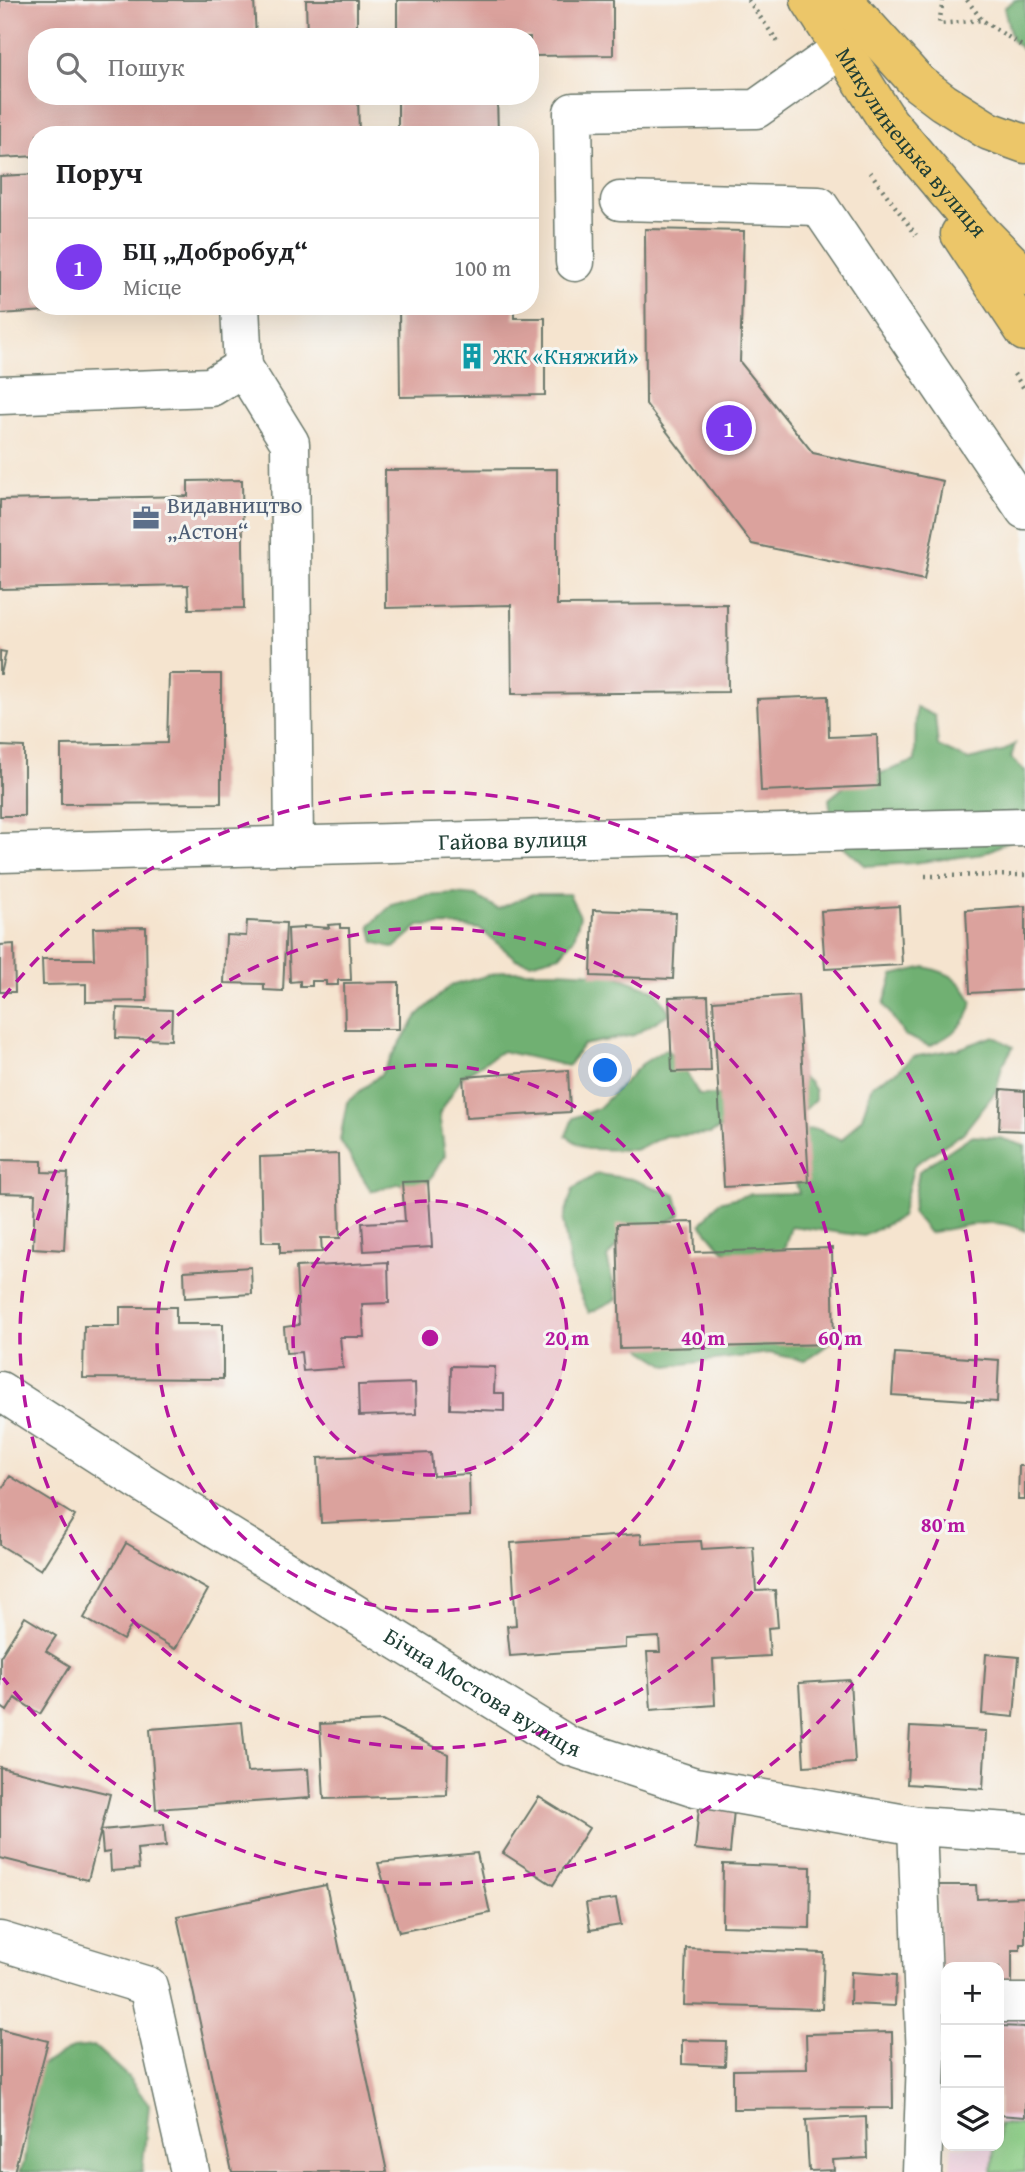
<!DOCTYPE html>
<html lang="uk">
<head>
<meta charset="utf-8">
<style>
  :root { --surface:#fff; --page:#f2f2f2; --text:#202124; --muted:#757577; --line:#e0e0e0; --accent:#7c3aed }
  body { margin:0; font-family:"Gentium Book Plus",serif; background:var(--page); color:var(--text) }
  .controls { position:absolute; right:21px; bottom:21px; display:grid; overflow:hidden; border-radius:14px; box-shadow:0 7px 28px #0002 }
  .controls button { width:63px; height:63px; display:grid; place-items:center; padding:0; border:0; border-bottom:2px solid var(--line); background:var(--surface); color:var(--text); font:35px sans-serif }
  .you { position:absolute; left:606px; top:1071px; width:24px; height:24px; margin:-18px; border:5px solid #fff; border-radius:50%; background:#1a73e8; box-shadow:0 0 0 10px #1a73e833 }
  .badge { display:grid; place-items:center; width:46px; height:46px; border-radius:50%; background:var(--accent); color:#fff; font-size:23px; font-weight:700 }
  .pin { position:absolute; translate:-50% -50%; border:4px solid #fff; box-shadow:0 2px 7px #0006 }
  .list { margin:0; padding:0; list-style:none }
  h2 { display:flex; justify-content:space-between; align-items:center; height:91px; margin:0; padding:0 28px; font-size:30px }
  h2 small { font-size:23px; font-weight:400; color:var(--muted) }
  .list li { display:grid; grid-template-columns:46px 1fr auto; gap:21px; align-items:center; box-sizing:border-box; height:98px; padding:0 28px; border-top:2px solid var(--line) }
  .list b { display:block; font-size:26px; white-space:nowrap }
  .list p { margin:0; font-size:23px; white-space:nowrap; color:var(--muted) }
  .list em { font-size:23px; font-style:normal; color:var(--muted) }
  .icon { flex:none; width:38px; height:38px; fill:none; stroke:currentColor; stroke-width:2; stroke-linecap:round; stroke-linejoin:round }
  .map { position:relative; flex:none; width:1025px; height:2172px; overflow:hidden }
  .search { position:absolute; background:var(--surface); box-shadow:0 7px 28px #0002; left:28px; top:28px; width:511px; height:77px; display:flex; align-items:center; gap:18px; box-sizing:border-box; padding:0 24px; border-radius:28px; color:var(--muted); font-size:26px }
  .panel { position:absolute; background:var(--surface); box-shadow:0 7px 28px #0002; left:28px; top:126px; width:511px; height:189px; border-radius:28px }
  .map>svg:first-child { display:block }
  .built { fill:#f3cfe0 }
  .green { fill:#8acc84; stroke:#54845c; stroke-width:2 }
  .forest { fill:#6fb072; stroke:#477653; stroke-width:2 }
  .building { fill:#dba29d }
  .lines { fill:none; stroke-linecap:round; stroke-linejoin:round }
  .minor-casing { stroke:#6a776a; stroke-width:41 }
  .major-casing { stroke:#6a776a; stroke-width:41 }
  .path { stroke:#6a776a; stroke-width:4.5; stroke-dasharray:2 5; stroke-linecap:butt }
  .minor { stroke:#fff; stroke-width:38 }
  .major { stroke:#ecc669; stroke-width:38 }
  .ring { fill:none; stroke:#b5179e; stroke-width:3.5; stroke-dasharray:12 9 }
  .labels { text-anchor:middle; stroke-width:6; stroke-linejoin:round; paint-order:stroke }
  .street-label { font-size:23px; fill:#1f3d34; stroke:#f6f6f2 }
  .culture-label { font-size:23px; fill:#0d838f; stroke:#f6f6f2; text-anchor:start }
  .service-label { font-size:23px; fill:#4e5e75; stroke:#f6f6f2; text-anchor:start }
  .centre { fill:#b5179e; stroke:#f6f6f2; stroke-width:3.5 }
  .ring-label { font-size:21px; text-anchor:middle; font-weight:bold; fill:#b5179e; stroke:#f6f6f2; stroke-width:6; stroke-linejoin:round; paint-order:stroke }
</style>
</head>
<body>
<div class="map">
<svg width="1025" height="2172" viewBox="0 0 1025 2172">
  <rect width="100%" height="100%" fill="#f6f6f2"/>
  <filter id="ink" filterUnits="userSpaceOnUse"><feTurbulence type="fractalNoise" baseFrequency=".0143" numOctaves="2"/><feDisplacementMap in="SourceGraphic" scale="14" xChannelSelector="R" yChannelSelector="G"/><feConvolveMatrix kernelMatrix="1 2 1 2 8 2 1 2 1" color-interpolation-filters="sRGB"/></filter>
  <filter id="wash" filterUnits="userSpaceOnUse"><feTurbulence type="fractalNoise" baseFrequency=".00686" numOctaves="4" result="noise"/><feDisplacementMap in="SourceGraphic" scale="28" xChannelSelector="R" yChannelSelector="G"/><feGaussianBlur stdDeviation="1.57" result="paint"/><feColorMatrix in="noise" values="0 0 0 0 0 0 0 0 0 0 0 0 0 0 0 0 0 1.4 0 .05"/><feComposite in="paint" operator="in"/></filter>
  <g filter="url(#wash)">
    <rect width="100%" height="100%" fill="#f5e4cf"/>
    <path class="built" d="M999 1990H1025V2172H950L952 2146H999Z"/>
    <path class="green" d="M999 2124 1025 2125V2172H992L994 2146H999Z"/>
    <path class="forest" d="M1015 0H1025V52L1012 40 1004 8Z
      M916 707 935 716 938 746 968 760 1002 752 1015 744 1011 758 1025 771V833L983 854 913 863 866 866 834 838 829 799 845 786 915 761Z
      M456 894 476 896 498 909 532 894H569L580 916 574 938 560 955 530 963 516 959 480 929 449 925 419 926 394 948 374 942 370 925 392 905 425 896Z
      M925 967C952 974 958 977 972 1001 969 1025 949 1037 929 1046L904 1035 884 1004 893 975Z
      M504 971H557L611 974 656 991 670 1013 634 1035 583 1045 568 1066 502 1051 462 1077 439 1114 445 1155 427 1184H397L371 1191 340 1140 347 1102 381 1074 417 1016 450 986Z
      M994 1036 1013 1047 1002 1066 996 1091 963 1133 914 1165 901 1217 864 1236 791 1226 782 1256 746 1263 720 1247 701 1224 719 1202 751 1194 799 1193 791 1166 786 1131 817 1129 842 1140 862 1117 872 1085 898 1071 912 1057 958 1049Z
      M666 1049 684 1068 699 1095H725L767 1053 810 1083 815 1091V1100L795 1119 743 1116 710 1134 665 1136 635 1150 587 1149 566 1136 573 1118 599 1108 642 1064Z
      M971 1136 1000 1138 1025 1146V1231C996 1215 959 1227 929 1233L912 1212 919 1171Z
      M597 1174 632 1179 676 1195 681 1215 651 1231 623 1238 607 1258 617 1299 589 1313 572 1276 563 1221 573 1189Z
      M626 1330 833 1341 805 1361 769 1353 668 1366 644 1351Z
      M94 2046 128 2077 149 2105 142 2172H19L24 2162 36 2068 73 2048Z"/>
    <g id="blocks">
      <path class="building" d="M0 0H254L256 37H37V96H358L359 135H37V156L0 158Z
        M306 0H357V37H307Z
        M397 0H613V55L530 56V37H397Z
        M398 96H497L498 135H398Z
        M37 174V306H94V308L0 314V176Z
        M645 229 744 231 740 362 813 453 943 481 924 580 752 544 646 404Z
        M399 306H514V318H545V395L400 397Z
        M557 469V605L727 604 728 692 512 694 511 605 386 608 385 470Z
        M242 480 244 608 189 609 188 585 0 589V500L188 496V481Z
        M0 651 6 652 1 674H0Z
        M169 674H221V803L61 804V745L167 743Z
        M828 696 829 737 877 735 879 786 761 791 757 699Z
        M0 746 24 747V816H0Z
        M899 906 902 965 825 969 821 911Z
        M1025 906V990L970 993 966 910Z
        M593 910 676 913 673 979 591 976Z
        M247 921 286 923 283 991 264 990V984L224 983 226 935 246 936Z
        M340 924V928H349L351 980H338V985H326V981H312V986H300V981L290 982 288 929 304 928V926L329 928 328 925Z
        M146 927 147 1001 86 1002V984L43 985 42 959H94L93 928Z
        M14 944 15 992H0V945Z
        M399 982V1029H345L344 983Z
        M798 995 809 1182 724 1187 713 1001Z
        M708 996 711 1071 672 1072 669 997Z
        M117 1008 172 1010 171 1040 116 1038Z
        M568 1070 570 1112 466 1118 463 1077Z
        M1001 1089 1025 1091V1131L999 1130Z
        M338 1154 340 1238H321L322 1252 280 1253V1242H262L260 1157Z
        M0 1160 42 1161V1172L68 1173 64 1250 33 1248 35 1194 0 1193Z
        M428 1181 432 1247 364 1251 362 1223 405 1221 402 1182Z
        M694 1222 695 1252 832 1248 834 1344 620 1349 617 1224Z
        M388 1262 389 1303 362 1304 364 1337H340L343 1368 303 1371 301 1352 286 1353 284 1327 299 1325 296 1267Z
        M251 1267 252 1294 185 1298 184 1271Z
        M120 1307H176V1324H223V1379L83 1378 84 1326H120Z
        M895 1353 999 1360 997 1402 892 1395Z
        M451 1366 495 1367 494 1393H504V1411L450 1409Z
        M415 1383 416 1414 359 1416 358 1385Z
        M431 1453 433 1476 469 1474 470 1516 321 1523 318 1458Z
        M1019 1466H1025V1500H1018Z
        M10 1476 75 1516 41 1570 0 1545V1492Z
        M641 1534 642 1544 701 1541 702 1549 753 1546 756 1591 775 1590 778 1627 768 1628 770 1656 713 1659 715 1705 651 1710 647 1652H660L659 1637 625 1639V1648L510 1656 507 1626 516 1625 511 1543Z
        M126 1543 208 1590 175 1649 132 1624 123 1640 84 1618Z
        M25 1617 56 1636 46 1651 70 1666 40 1714 15 1698 7 1711 0 1706V1657Z
        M986 1654 1019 1657 1014 1717 982 1714Z
        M850 1680 855 1763 804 1766 799 1683Z
        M382 1721 448 1754 447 1795 324 1799 320 1724Z
        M242 1722 247 1772 308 1769 310 1798 156 1809 150 1729Z
        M910 1727 986 1731 983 1789 907 1784Z
        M0 1767 110 1794 101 1830 164 1824 166 1846 137 1849 139 1869 111 1871 110 1852 103 1853 101 1830 88 1880 0 1858Z
        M539 1797 589 1828 553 1885 503 1853Z
        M699 1807 734 1810 730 1853 695 1849Z
        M477 1853 490 1913 399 1932 378 1863Z
        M723 1864 811 1867 810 1928 722 1926Z
        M326 1885 387 2172H232L177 1916Z
        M939 1885H976L977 1899 1025 1897V1944H1020V1950H1012V1985L999 1986V1967H946V1987H940Z
        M616 1899 621 1925 590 1930 586 1903Z
        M686 1948 824 1953 822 2009 684 2005Z
        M851 1972 896 1975 895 2006 850 2004Z
        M999 2026 1025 2027V2117L999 2115Z
        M0 2029 48 2041 14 2172H0Z
        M892 2032 893 2108 733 2109V2070L807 2069 806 2034Z
        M682 2040 726 2041 725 2066 682 2064Z
        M866 2117 867 2158 833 2160 834 2170 809 2171 806 2120Z"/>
    </g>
  </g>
  <g filter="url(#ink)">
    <use href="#blocks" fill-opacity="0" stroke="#6a776a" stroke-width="2"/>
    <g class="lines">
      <g class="minor-casing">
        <g id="minor">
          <path d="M620 201 819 206 1025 510"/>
          <path d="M575 262 573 112 756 109 841 49"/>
          <path d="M243 367 290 443 294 846"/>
          <path d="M0 395 211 387 243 367 240 306"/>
          <path id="s1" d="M0 853 1025 827"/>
          <path id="s2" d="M0 1391 146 1485 569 1746 695 1787 917 1826 1025 1833"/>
          <path d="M917 1826 926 2059 922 2172"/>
          <path d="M0 1941 148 1986 190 2172"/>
          <path d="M999 2003H1025"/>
        </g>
      </g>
      <g class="major-casing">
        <g id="major">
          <path id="s3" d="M810 0 889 123 981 232 1025 277"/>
          <path d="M843 0 918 83 943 102 989 131 1025 144"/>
          <path d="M960 234 1025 332"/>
        </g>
      </g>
      <path class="path" d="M748 0 778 42
        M943 0 939 24 982 20 1025 48
        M967 0 982 20
        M870 172 916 235
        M1014 374 1025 390
        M925 876 1025 875"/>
      <use href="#minor" class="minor"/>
      <use href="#major" class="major"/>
    </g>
  </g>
  <circle cx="430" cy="1338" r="137" fill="#b5179e" fill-opacity=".12"/>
  <g class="ring">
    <circle cx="430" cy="1338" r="137"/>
    <circle cx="430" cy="1338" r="273"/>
    <circle cx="430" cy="1338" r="410"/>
    <path d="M3 998A546 546 0 1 1 3 1678"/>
  </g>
  <defs>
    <g id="building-bare" transform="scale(2.1)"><path d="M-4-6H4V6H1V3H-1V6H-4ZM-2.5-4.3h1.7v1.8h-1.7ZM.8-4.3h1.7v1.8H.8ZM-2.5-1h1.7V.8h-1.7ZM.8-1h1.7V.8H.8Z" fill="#0f9aa8" stroke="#f6f6f2" stroke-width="2.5" paint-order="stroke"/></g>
    <g id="office-bare" transform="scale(2.1)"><path d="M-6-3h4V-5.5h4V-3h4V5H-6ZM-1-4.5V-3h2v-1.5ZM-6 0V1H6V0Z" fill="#5c6f8a" stroke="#f6f6f2" stroke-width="2.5" paint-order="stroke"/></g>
  </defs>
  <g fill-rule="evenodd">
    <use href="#building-bare" x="472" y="356"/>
    <use href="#office-bare" x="146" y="518"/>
  </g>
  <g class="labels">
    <g class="street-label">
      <text dy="8" stroke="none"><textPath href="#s3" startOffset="175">Микулинецька вулиця</textPath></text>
      <text dy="8" stroke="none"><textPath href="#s1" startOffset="513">Гайова вулиця</textPath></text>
      <text dy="8" stroke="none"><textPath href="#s2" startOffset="569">Бічна Мостова вулиця</textPath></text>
    </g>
    <g class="culture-label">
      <text x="493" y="364">ЖК «Княжий»</text>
    </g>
    <g class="service-label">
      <text x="167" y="513">Видавництво<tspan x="167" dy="26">„Астон“</tspan></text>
    </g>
  </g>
  <circle cx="430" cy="1338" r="10" class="centre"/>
  <g class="ring-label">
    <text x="567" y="1345">20 m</text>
    <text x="703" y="1345">40 m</text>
    <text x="840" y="1345">60 m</text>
    <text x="943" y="1532">80 m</text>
  </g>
</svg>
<div class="controls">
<button>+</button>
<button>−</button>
<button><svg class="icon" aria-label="layers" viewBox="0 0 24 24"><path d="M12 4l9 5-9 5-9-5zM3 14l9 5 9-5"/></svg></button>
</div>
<div class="you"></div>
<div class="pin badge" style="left:729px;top:428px">1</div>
<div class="search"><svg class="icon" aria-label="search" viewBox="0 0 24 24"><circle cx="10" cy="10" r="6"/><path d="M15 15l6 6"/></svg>Пошук</div>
<section class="panel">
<h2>Поруч<small></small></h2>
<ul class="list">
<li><span class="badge">1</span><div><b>БЦ „Добробуд“</b><p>Місце</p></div><em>100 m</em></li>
</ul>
</section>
</div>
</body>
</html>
